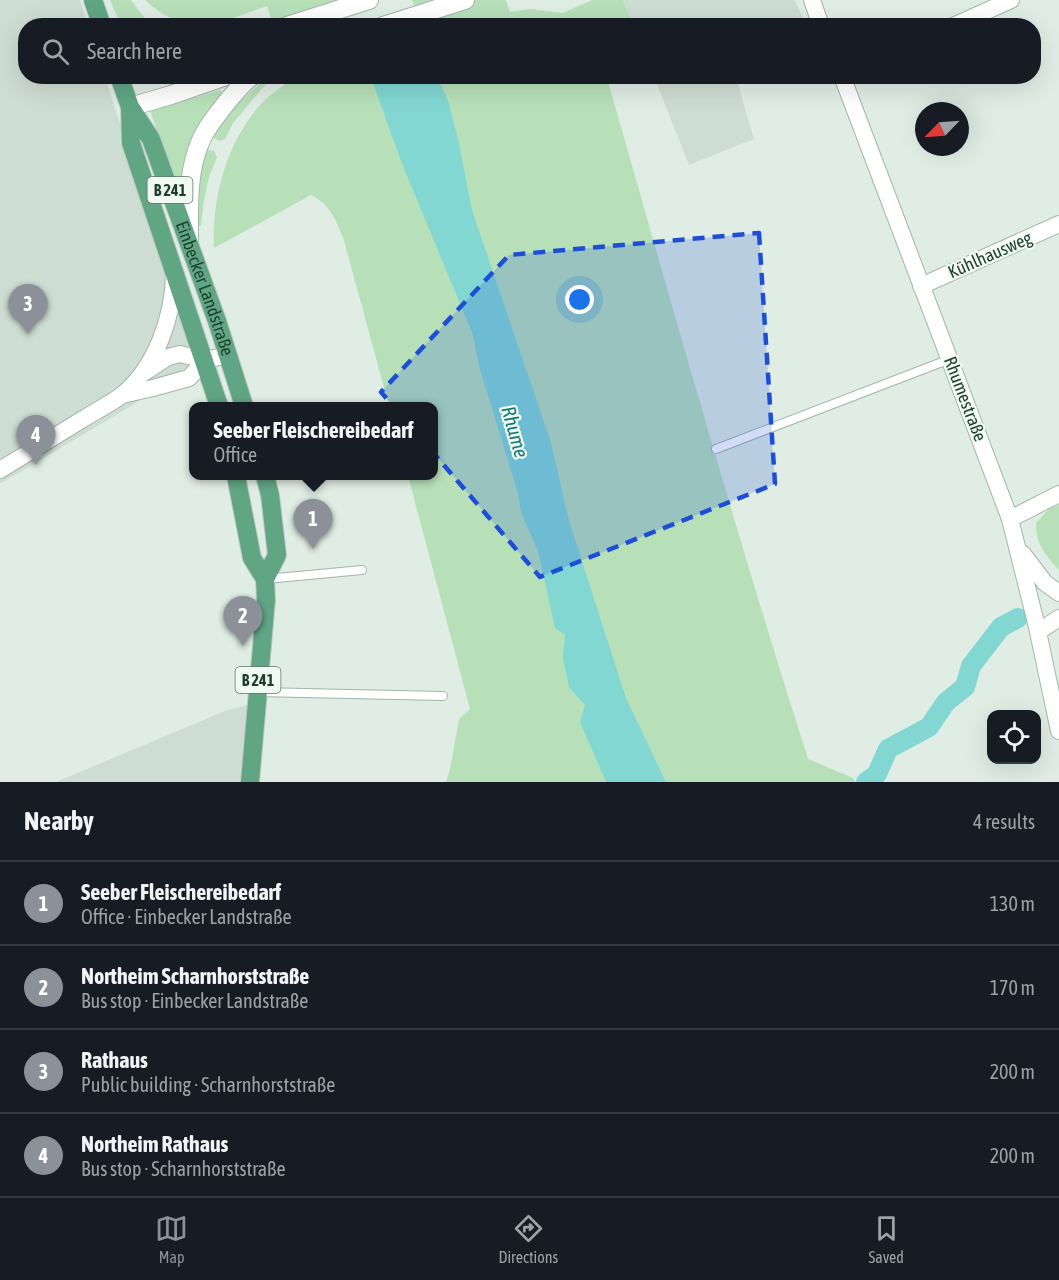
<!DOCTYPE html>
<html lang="en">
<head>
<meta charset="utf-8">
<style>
  :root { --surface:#171b24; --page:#20242c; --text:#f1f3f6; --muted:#9ea1a6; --line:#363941; --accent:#8c9099 }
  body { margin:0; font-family:"Asap Condensed",sans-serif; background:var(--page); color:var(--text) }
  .controls { position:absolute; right:18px; bottom:18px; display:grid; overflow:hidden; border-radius:12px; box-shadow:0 6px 24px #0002 }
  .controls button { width:54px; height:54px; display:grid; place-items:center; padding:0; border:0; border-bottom:2px solid var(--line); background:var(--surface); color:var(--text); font:30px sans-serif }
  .compass { position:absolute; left:915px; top:102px; width:54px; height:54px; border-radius:50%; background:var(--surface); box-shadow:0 6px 24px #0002; rotate:245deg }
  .you { position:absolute; left:580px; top:300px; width:21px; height:21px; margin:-15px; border:4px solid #fff; border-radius:50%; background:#1a73e8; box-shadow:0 0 0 9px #1a73e833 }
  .badge { display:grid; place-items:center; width:39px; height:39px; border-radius:50%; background:var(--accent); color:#fff; font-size:20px; font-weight:700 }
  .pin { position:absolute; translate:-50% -50px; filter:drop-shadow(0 2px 3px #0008) }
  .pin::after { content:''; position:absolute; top:32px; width:21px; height:18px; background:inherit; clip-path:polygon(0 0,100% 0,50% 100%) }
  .popup { position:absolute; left:189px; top:402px; width:249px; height:78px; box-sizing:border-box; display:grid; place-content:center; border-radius:12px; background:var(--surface); filter:drop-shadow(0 2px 4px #0005); font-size:20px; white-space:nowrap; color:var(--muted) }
  .popup b { font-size:22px; color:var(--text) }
  .popup::after { content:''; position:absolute; left:50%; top:100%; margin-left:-12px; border:12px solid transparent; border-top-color:var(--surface) }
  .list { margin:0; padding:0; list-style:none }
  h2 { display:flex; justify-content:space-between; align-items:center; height:78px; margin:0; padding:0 24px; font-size:26px }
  h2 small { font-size:20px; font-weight:400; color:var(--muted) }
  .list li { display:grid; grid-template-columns:39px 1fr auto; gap:18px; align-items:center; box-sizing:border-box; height:84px; padding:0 24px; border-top:2px solid var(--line) }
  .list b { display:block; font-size:22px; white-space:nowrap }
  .list p { margin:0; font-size:20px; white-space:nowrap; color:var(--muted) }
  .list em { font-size:20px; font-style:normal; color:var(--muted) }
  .icon { flex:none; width:33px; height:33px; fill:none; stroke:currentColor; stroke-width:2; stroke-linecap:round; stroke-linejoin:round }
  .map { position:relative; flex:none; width:1059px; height:782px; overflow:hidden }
  .search { position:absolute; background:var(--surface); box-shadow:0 6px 24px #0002; left:18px; right:18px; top:18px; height:66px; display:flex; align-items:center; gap:15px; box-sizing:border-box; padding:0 21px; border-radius:24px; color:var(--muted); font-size:22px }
  .sheet { height:414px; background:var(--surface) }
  nav { display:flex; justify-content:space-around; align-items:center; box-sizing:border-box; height:84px; border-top:2px solid var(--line); background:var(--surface); font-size:16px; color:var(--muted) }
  nav a { display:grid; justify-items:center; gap:3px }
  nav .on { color:var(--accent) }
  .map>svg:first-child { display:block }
  .built { fill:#ceddd3 }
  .green { fill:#b7e0b9 }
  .water { fill:#82d7d2 }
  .pier { fill:#e0ede4 }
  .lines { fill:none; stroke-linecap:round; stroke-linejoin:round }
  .canal { stroke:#82d7d2; stroke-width:20 }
  .service-casing { stroke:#a2b5aa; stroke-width:10 }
  .minor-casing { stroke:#a2b5aa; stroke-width:18 }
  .tertiary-casing { stroke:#a2b5aa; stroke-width:20 }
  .primary-casing { stroke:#c0c9c5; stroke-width:20 }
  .service { stroke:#fff; stroke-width:8 }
  .minor { stroke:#fff; stroke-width:16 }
  .tertiary { stroke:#fff; stroke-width:18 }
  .primary { stroke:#60a685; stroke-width:18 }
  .marked { fill:#1d4ed8; fill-opacity:0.2; stroke:#1d4ed8; stroke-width:4.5; stroke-dasharray:12 8; stroke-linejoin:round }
  .labels { text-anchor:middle; stroke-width:4.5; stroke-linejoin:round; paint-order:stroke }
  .shield { fill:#f1f9f3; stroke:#5e776a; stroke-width:1.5 }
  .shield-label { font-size:16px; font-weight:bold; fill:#1f3f2f }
  .street-label { font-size:18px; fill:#1f3f2f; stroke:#f1f9f3 }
  .water-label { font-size:20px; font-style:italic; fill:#137a76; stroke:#f1f9f3 }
</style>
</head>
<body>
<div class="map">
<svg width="1059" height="782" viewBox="0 0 1059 782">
  <rect width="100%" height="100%" fill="#e0ede4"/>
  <path class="built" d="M0 0H80L88 25 26 26V76L105 77 197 361 131 406 0 484Z
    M623 0H795L804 21 792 26 633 25Z
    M654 77H736L754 139 689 165Z
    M260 701 254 782H56L225 711Z"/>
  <path class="green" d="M110 0H131L144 17V25H121Z
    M145 0H506L510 12 530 9 563 13 592 0H623L633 25H273L267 6C219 23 187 39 145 0Z
    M289 77H610L607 78C672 306 736 533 808 759L853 778 855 782H446L450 769 459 719 470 709 408 476H433V406H389L343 237C335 219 330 204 311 195L214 248C212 198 226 143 261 104 269 95 281 88 290 80Z
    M263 81 266 84 233 123 225 139 219 141 212 137 230 110Z
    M220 90 222 93C198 119 183 153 180 187L177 189 150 111Z
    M206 149 214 151 217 157 209 177 204 200 201 226H199C194 198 198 176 206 149Z
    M1059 505V570C1046 556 1035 543 1036 523L1049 509Z"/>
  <path class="water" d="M371 77H438L448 101 458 139 472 210 551 443 569 521 626 698 666 782H606L580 722 585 705 569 687 563 659 565 635 555 628 538 551 521 512 518 493 479 366 473 335 401 161Z"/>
  <path class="pier" d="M336 0H412L423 26H347Z"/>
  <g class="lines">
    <path class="canal" d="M866 782 877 774 888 749 929 727 946 702 965 687 971 666 1001 627 1018 618"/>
    <g class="service-casing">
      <path id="service" d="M716 449 950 359
        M266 579 362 570
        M258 692 443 696"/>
    </g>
    <g class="minor-casing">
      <path id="minor" d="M812 0 821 26
        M953 26 1011 0
        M842 76 1010 519 1037 627 1059 731
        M921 286 1059 224
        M145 372 168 357 180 354 205 360 228 355
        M122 395 153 388 189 378 205 360
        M0 470C28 453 55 436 83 419 96 411 110 404 122 395 156 367 173 317 174 275
        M1010 519 1059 494
        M1023 554 1045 583 1059 593
        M1038 632 1059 618"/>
    </g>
    <g class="tertiary-casing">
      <path id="tertiary" d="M287 26 369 0
        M383 26 465 0
        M130 107 171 95 226 76
        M189 240C189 206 187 169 202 138 208 125 218 114 226 103 234 94 242 83 252 76"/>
    </g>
    <g class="primary-casing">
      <g id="primary">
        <path d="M93 0 102 26"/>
        <path id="s1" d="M119 76 130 107 151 139 217 321 244 406"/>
        <path d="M130 107 131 143 219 406"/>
        <path d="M236 476 252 558 265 579"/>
        <path d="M250 782 266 600 265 579 277 555 270 495 265 476"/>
      </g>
    </g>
    <use href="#service" class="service"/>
    <use href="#minor" class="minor"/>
    <use href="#tertiary" class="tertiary"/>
    <use href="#primary" class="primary"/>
  </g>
  <path class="marked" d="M759 233 775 484 540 577 381 392 509 255Z"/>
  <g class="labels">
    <g class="shield">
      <rect x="147.5" y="177" width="45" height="26" rx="4.5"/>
      <rect x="235.5" y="667" width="45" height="26" rx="4.5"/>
    </g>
    <g class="shield-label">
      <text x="170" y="196">B 241</text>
      <text x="258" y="686">B 241</text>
    </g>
    <g class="street-label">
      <text transform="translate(990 255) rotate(-24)" y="6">Kühlhausweg</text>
      <text dy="6" stroke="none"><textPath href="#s1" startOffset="230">Einbecker Landstraße</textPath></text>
      <text transform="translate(965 399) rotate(69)" y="6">Rhumestraße</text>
    </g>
    <g class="water-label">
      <text transform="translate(515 432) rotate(74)" y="7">Rhume</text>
    </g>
  </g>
</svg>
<div class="controls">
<button><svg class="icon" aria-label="locate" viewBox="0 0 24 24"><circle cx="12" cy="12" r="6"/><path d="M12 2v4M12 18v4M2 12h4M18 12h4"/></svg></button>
</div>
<svg class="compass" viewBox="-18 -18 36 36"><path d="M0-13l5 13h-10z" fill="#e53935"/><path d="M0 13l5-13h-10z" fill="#9ea1a6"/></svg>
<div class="you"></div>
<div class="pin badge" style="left:313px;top:549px">1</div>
<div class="popup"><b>Seeber Fleischereibedarf</b>Office</div>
<div class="pin badge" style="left:243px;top:646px">2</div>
<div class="pin badge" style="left:28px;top:334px">3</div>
<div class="pin badge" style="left:36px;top:465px">4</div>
<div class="search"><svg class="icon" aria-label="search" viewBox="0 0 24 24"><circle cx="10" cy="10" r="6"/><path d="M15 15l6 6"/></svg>Search here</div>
</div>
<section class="sheet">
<h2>Nearby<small>4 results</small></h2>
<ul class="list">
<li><span class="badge">1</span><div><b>Seeber Fleischereibedarf</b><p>Office · Einbecker Landstraße</p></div><em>130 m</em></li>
<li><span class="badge">2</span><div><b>Northeim Scharnhorststraße</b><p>Bus stop · Einbecker Landstraße</p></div><em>170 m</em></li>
<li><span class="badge">3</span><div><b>Rathaus</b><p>Public building · Scharnhorststraße</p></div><em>200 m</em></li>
<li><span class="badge">4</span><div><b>Northeim Rathaus</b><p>Bus stop · Scharnhorststraße</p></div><em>200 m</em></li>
</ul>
</section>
<nav>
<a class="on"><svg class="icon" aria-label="map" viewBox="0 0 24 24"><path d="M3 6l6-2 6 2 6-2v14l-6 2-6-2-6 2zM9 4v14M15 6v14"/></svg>Map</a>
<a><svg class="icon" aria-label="directions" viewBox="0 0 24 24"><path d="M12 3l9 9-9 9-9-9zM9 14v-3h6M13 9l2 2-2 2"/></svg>Directions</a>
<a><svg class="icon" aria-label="saved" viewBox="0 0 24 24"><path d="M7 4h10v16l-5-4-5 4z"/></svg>Saved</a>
</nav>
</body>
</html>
